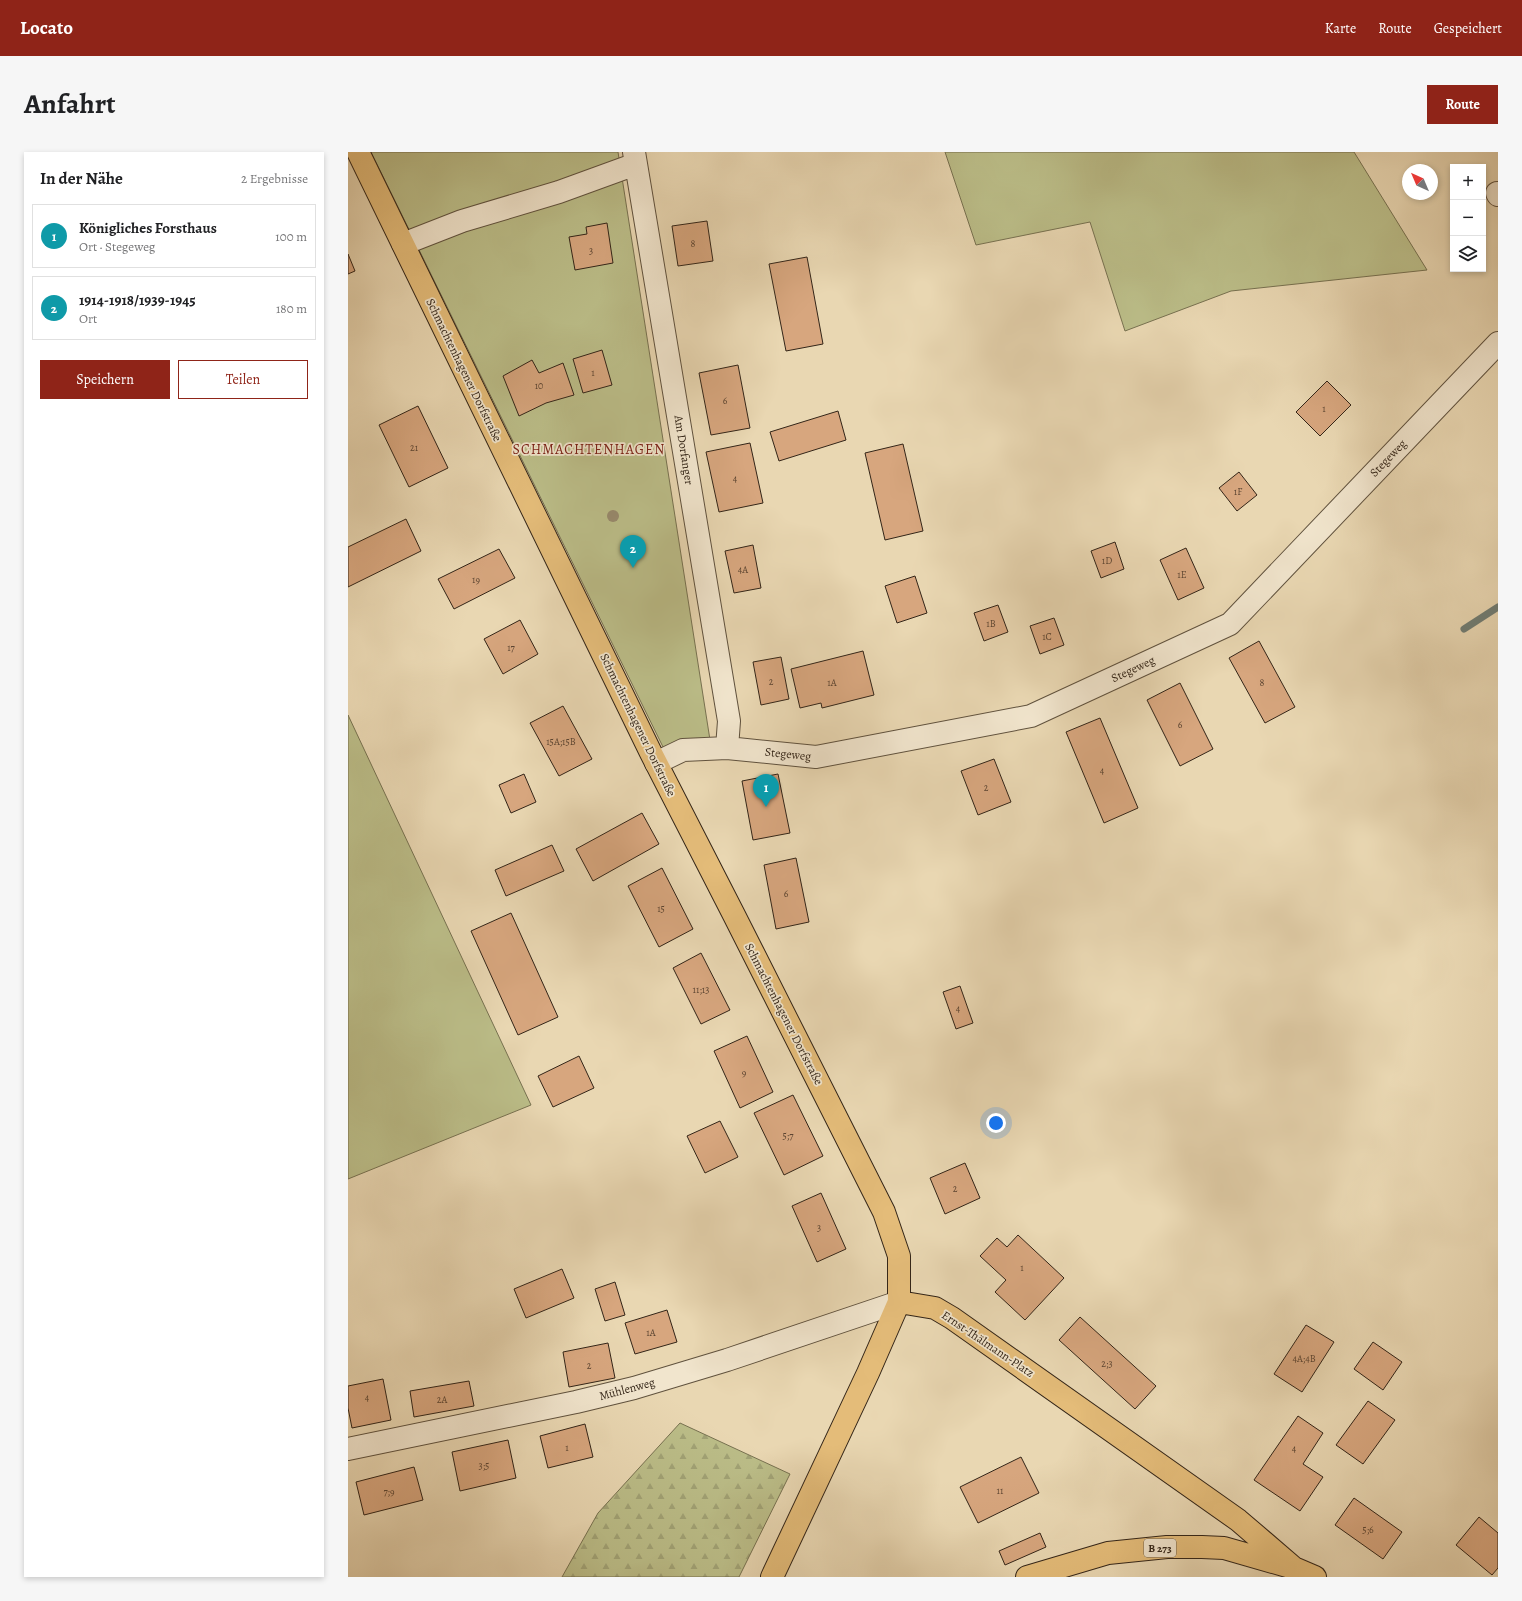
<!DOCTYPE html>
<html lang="de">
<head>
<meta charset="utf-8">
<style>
  :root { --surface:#fff; --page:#f6f6f6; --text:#202124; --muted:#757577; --line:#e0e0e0; --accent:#8f2418 }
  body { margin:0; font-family:Alegreya,serif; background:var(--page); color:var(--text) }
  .controls { position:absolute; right:12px; top:12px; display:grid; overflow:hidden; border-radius:0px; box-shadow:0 2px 6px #0003 }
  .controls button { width:36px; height:36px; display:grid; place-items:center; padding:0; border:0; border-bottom:1px solid var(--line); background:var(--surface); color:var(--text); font:20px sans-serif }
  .compass { position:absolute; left:1054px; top:12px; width:36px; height:36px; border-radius:50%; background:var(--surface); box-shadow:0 2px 6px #0003; rotate:316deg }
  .you { position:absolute; left:648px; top:971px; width:14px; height:14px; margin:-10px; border:3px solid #fff; border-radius:50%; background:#1a73e8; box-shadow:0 0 0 6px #1a73e833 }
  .badge { display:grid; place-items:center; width:26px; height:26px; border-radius:50%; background:var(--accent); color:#fff; font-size:13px; font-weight:700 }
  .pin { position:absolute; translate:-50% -33px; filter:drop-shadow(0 1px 2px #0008) }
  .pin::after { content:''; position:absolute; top:21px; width:14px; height:12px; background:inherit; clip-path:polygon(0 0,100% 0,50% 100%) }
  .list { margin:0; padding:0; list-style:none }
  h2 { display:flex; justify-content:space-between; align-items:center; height:52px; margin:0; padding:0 16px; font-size:17px }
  h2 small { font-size:13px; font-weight:400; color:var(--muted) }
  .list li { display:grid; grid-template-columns:26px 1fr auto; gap:12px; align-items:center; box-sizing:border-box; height:64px; margin:0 8px 8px; padding:0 8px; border:1px solid var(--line); border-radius:0px }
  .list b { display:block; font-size:15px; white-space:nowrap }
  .list p { margin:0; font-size:13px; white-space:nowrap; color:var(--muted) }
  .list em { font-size:13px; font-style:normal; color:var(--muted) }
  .actions { display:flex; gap:8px; padding:12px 16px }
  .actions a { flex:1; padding:9px 0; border:1px solid var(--accent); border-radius:0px; text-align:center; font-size:14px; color:var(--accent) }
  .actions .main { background:var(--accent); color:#fff }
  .icon { flex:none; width:22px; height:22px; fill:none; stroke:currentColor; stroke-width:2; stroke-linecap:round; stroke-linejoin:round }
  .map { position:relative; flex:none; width:1150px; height:1425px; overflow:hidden; border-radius:0px }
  header { display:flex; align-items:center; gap:24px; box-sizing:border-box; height:56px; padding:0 20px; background:var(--accent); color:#fff }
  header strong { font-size:19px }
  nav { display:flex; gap:22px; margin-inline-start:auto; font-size:14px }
  .intro { display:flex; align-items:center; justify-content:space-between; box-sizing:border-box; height:96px; padding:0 24px }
  h1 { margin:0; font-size:28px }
  .button { padding:10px 18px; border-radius:0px; background:var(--accent); color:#fff; font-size:14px; font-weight:700 }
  main { display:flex; gap:24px; padding:0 24px }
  aside { flex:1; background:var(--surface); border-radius:0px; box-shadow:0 2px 6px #0003 }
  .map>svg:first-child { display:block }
  .grass { fill:#bbbd88; stroke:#777150 }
  .forest { fill:url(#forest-firs); stroke:#777150 }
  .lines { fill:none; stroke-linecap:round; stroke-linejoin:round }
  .stream { stroke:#707d74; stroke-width:7 }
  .building { fill:#d7a67e; stroke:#332518 }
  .minor-casing { stroke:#60523e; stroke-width:24 }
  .major-casing { stroke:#332518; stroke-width:24 }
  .minor { stroke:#f1e5cd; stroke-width:22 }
  .major { stroke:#e4bc79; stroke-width:22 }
  .tree { fill:#988a6d }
  .labels { text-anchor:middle; stroke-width:3.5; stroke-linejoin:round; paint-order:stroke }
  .number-label { font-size:10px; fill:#5c4532 }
  .shield { fill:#f1e5cd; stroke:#6c5f4e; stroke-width:1 }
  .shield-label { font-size:11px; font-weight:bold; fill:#332518 }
  .street-label { font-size:12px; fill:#332518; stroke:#f1e5cd }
  .quarter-label { font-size:14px; letter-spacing:1px; fill:#7a1f14; stroke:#f1e5cd }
</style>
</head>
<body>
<header>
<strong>Locato</strong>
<nav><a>Karte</a><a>Route</a><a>Gespeichert</a></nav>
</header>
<div class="intro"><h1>Anfahrt</h1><a class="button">Route</a></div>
<main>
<aside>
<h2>In der Nähe<small>2 Ergebnisse</small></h2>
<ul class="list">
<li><span class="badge" style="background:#0f9aa8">1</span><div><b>Königliches Forsthaus</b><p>Ort · Stegeweg</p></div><em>100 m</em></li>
<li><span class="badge" style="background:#0f9aa8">2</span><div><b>1914-1918/1939-1945</b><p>Ort</p></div><em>180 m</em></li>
</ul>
<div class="actions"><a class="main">Speichern</a><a>Teilen</a></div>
</aside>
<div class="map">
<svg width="1150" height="1425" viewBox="0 0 1150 1425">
  <defs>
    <pattern id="forest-firs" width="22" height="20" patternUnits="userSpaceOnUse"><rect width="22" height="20" fill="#bbbd88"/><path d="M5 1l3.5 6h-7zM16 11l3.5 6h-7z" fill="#a1a275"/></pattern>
  </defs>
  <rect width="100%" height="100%" fill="#e9d7b2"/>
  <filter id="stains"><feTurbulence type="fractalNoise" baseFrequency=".005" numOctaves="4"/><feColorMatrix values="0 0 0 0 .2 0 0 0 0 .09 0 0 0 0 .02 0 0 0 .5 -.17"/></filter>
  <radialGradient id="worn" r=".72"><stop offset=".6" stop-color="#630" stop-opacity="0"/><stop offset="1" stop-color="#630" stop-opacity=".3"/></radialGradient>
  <path class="grass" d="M23 0H270L362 588 316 597Z
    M597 0H1006L1079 118 883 139 777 179 742 70 628 93Z
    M0 563 183 953 0 1027Z"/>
  <path class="forest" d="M332 1271 442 1322 391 1425H214L250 1361Z"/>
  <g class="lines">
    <path class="stream" d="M1116 477 1150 455"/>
  </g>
  <path class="building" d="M359 69 365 109 330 114 324 74Z
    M259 71 265 111 227 118 221 85 239 82 238 75Z
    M0 102 7 119 0 122Z
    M459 105 475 192 438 199 421 112Z
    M254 198 264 233 235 241 225 207Z
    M184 208 191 221 215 211 226 243 198 251 171 264 155 224Z
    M390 213 402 276 363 283 351 221Z
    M979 229 1003 253 972 284 948 260Z
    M70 254 100 316 61 335 31 273Z
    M490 259 498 288 431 309 422 280Z
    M402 291 415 351 371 360 358 300Z
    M555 292 575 379 537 388 517 301Z
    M891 320 909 343 889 359 871 336Z
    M58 367 73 399 0 435V395Z
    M767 390 776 417 753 426 743 399Z
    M405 393 413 436 386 441 377 399Z
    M838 396 856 436 830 448 812 408Z
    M151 397 167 426 106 457 90 427Z
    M567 424 579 461 549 471 537 434Z
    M650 453 660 480 636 489 626 461Z
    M706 466 716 493 692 502 682 474Z
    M172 468 190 502 155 522 136 487Z
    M911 489 947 555 917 571 881 506Z
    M515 499 526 543 474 556 473 551 452 556 443 517Z
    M433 505 441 547 413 553 405 510Z
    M832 531 865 597 832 614 799 548Z
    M215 554 244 607 211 624 182 571Z
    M752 566 790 656 756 671 718 580Z
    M646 607 663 650 630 663 613 619Z
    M176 622 188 650 163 661 151 633Z
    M430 622 442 681 405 688 394 629Z
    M294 661 311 692 245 729 228 697Z
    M204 693 216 719 158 744 147 718Z
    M448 706 461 770 428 777 416 713Z
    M314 716 345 777 311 795 280 734Z
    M163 761 210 865 170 883 123 779Z
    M353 801 382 858 353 872 325 816Z
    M612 834 625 871 608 877 595 840Z
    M399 884 425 940 392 956 366 899Z
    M231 904 246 936 205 955 190 924Z
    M445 943 475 1004 436 1023 406 961Z
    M372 969 390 1005 357 1021 339 984Z
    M617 1011 632 1046 597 1062 582 1026Z
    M473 1041 498 1097 469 1110 444 1054Z
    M670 1083 716 1126 677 1168 647 1140 658 1128 632 1104 649 1086 659 1095Z
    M214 1117 226 1146 178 1166 166 1137Z
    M267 1130 277 1163 257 1169 247 1137Z
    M319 1158 329 1190 287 1202 277 1171Z
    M732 1165 808 1234 787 1257 711 1188Z
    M958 1173 986 1190 954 1240 926 1222Z
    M1025 1190 1054 1210 1035 1238 1006 1217Z
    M260 1191 267 1226 221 1235 215 1200Z
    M35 1227 43 1268 4 1276 0 1256V1234Z
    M121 1229 126 1254 66 1265 62 1239Z
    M1020 1249 1047 1268 1015 1312 988 1293Z
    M950 1264 975 1281 955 1312 975 1325 952 1359 906 1328Z
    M237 1272 245 1305 200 1316 192 1284Z
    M160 1288 168 1326 112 1339 104 1300Z
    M673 1305 691 1341 630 1371 612 1335Z
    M66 1315 75 1348 16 1363 8 1330Z
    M1006 1346 1054 1380 1035 1407 987 1373Z
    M1131 1365 1150 1381V1416L1144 1423 1108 1393Z
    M692 1381 698 1395 657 1413 651 1399Z"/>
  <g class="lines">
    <g class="minor-casing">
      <path id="minor" d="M286 0 381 569 379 596
        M1149 41 1150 43
        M55 92 114 69 211 40 288 12
        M308 611 335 598 379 596 468 605 683 564 882 472 1150 191
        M0 1297 228 1250 286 1236 379 1208 551 1150"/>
    </g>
    <g class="major-casing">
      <path id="major" d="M10 0 303 601 386 763 536 1060 551 1104V1150L520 1221 424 1425
        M551 1150 587 1156 604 1166 890 1368 946 1416
        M679 1425 760 1401 819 1395H854L876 1396 946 1416 967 1425"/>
    </g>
    <use href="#minor" class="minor"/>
    <use href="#major" class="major"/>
  </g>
  <circle class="tree" cx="265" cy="364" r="6"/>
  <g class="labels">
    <g class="number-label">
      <text x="345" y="95">8</text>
      <text x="243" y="102">3</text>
      <text x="245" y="224">1</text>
      <text x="191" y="237">10</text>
      <text x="377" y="252">6</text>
      <text x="976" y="260">1</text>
      <text x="66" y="299">21</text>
      <text x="387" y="330">4</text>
      <text x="890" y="343">1F</text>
      <text x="759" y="412">1D</text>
      <text x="395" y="421">4A</text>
      <text x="834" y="426">1E</text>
      <text x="128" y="431">19</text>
      <text x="643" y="475">1B</text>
      <text x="699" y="488">1C</text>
      <text x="163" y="499">17</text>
      <text x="423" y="533">2</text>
      <text x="484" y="534">1A</text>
      <text x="914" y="534">8</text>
      <text x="832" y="576">6</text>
      <text x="213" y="593">15A;15B</text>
      <text x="754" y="622">4</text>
      <text x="638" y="639">2</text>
      <text x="438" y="745">6</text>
      <text x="313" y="760">15</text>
      <text x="353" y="841">11;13</text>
      <text x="610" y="860">4</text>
      <text x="396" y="924">9</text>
      <text x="440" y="987">5;7</text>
      <text x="607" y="1040">2</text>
      <text x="471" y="1079">3</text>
      <text x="674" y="1119">1</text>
      <text x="303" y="1184">1A</text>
      <text x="956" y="1210">4A;4B</text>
      <text x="759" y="1215">2;3</text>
      <text x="241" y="1217">2</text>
      <text x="19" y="1249">4</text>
      <text x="94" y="1251">2A</text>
      <text x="219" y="1299">1</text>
      <text x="946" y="1300">4</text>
      <text x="136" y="1317">3;5</text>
      <text x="652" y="1342">11</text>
      <text x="41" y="1343">7;9</text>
      <text x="1020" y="1381">5;6</text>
    </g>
    <rect class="shield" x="796" y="1387" width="32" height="18" rx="3"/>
    <g class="shield-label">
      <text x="812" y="1400">B 273</text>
    </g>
    <g class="street-label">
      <text transform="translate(116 218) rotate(64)" y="4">Schmachtenhagener Dorfstraße</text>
      <text transform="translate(336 298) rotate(81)" y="4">Am Dorfanger</text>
      <text transform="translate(1040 306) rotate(-46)" y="4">Stegeweg</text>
      <text transform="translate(785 517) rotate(-25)" y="4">Stegeweg</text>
      <text transform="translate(290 573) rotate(64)" y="4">Schmachtenhagener Dorfstraße</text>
      <text transform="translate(440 602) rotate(6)" y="4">Stegeweg</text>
      <text transform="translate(436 862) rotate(63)" y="4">Schmachtenhagener Dorfstraße</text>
      <text transform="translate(640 1192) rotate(34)" y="4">Ernst-Thälmann-Platz</text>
      <text transform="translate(279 1237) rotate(-15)" y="4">Mühlenweg</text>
    </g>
    <g class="quarter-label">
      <text x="241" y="302">SCHMACHTENHAGEN</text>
    </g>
  </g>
  <rect width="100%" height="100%" filter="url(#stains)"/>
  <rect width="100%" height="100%" fill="url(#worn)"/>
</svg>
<div class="controls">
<button>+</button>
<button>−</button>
<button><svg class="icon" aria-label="layers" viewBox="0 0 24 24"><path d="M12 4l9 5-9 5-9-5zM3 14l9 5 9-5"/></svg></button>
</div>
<svg class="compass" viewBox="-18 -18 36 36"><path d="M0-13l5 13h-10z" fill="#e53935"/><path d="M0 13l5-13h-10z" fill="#757577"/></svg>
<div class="you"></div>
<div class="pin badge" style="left:418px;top:655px;background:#0f9aa8">1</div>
<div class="pin badge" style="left:285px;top:416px;background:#0f9aa8">2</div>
</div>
</main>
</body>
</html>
